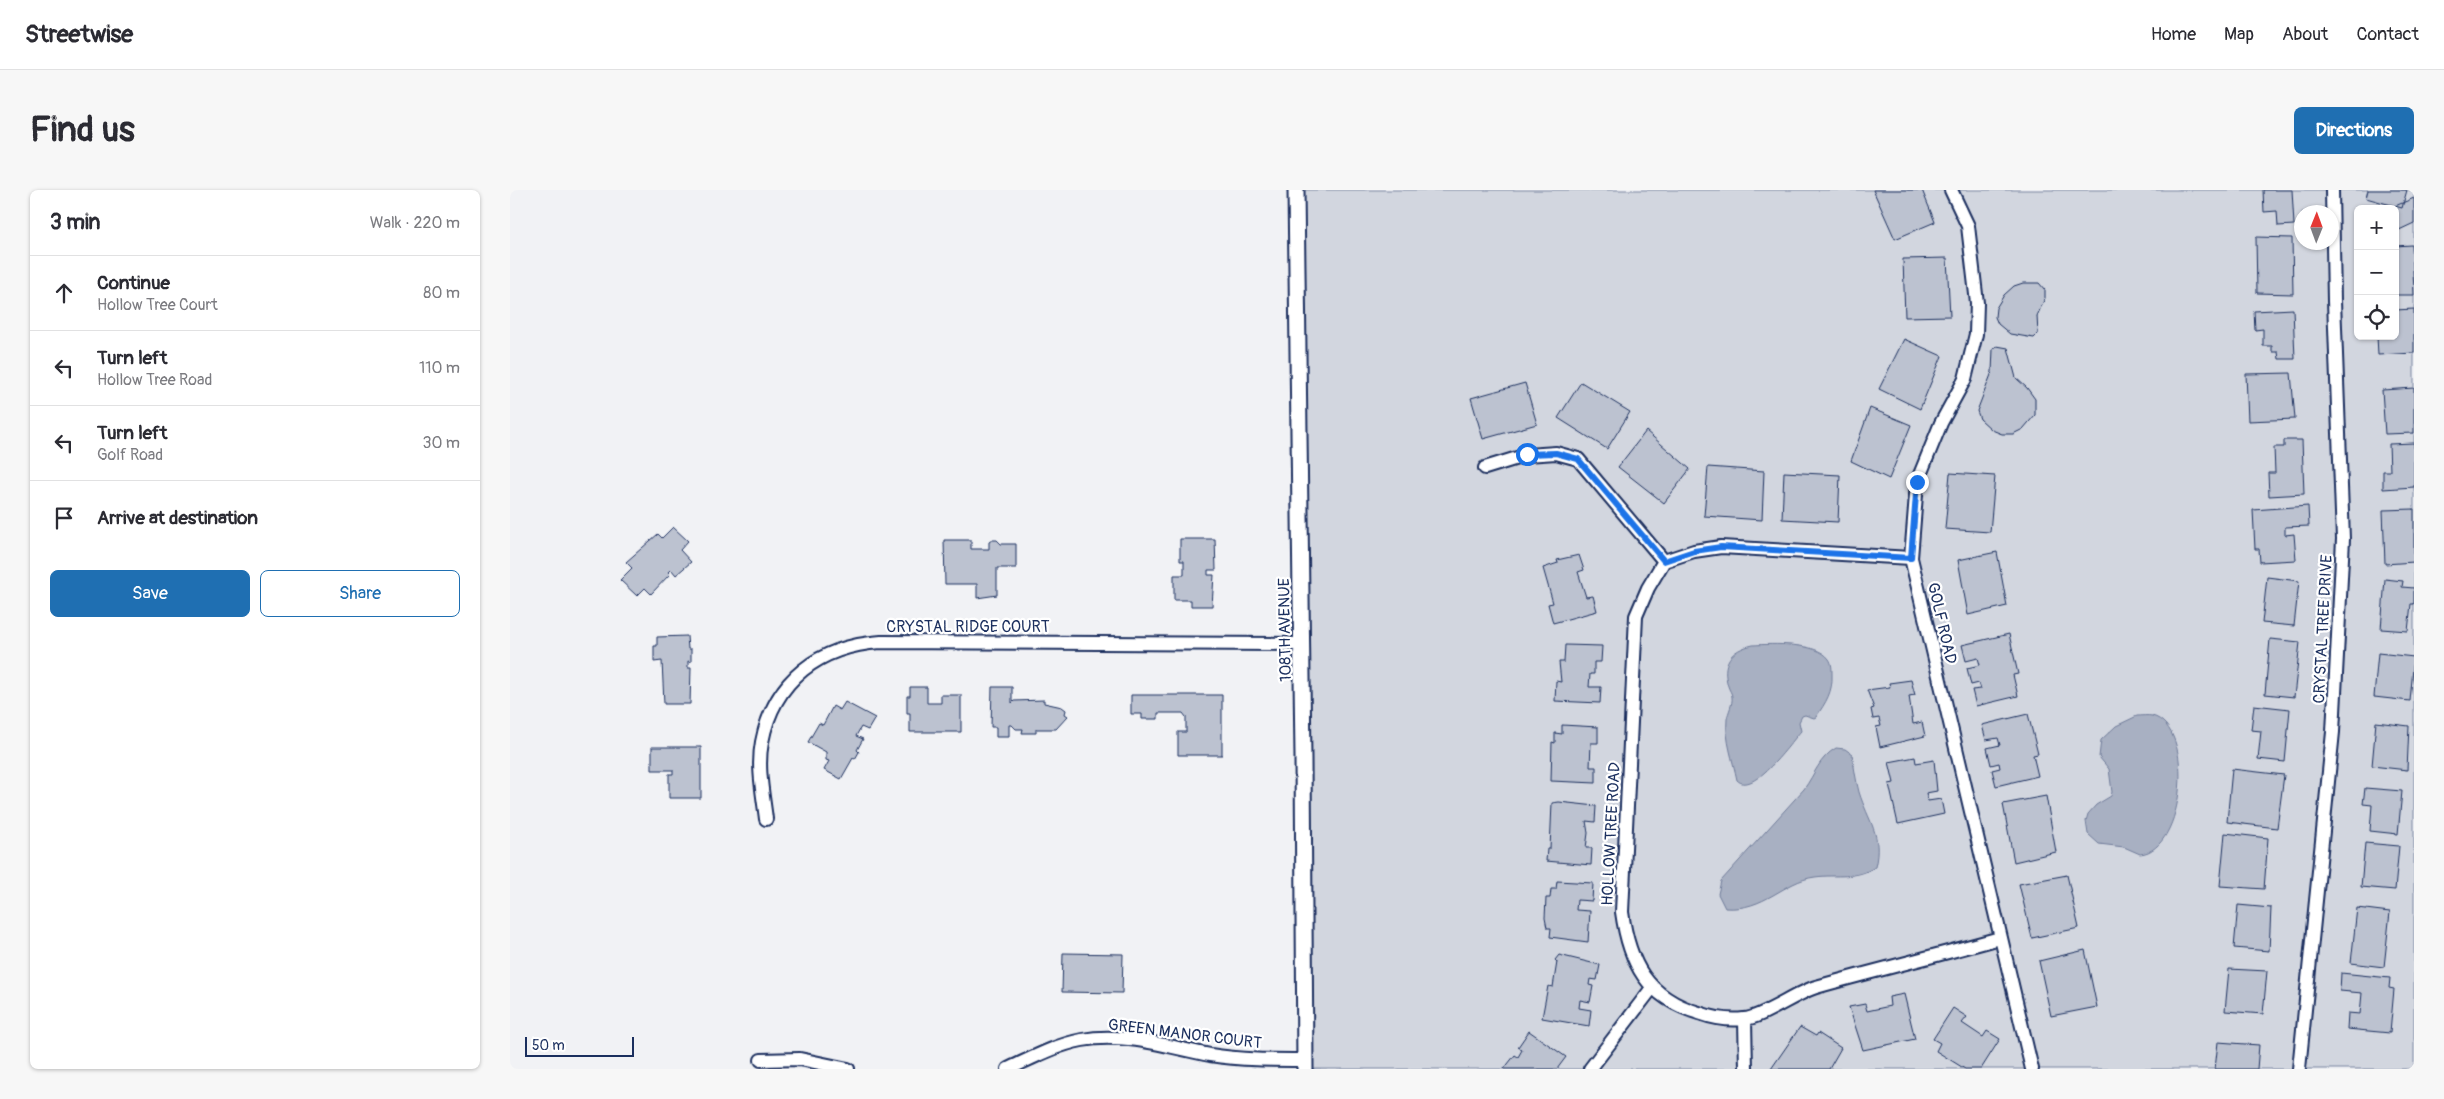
<!DOCTYPE html>
<html lang="en">
<head>
<meta charset="utf-8">
<style>
  :root { --surface:#fff; --page:#f7f7f7; --text:#2b2b33; --muted:#7c7c81; --line:#e1e1e2; --accent:#1f6fb2 }
  body { margin:0; font-family:Pangolin,sans-serif; background:var(--page); color:var(--text) }
  .controls { position:absolute; right:15px; top:15px; display:grid; overflow:hidden; border-radius:8px; box-shadow:0 1px 4px #0004 }
  .controls button { width:45px; height:45px; display:grid; place-items:center; padding:0; border:0; border-bottom:1px solid var(--line); background:var(--surface); color:var(--text); font:25px sans-serif }
  .compass { position:absolute; left:1784px; top:15px; width:45px; height:45px; border-radius:50%; background:var(--surface); box-shadow:0 1px 4px #0004; rotate:1deg }
  .scale { position:absolute; left:15px; bottom:12px; width:109px; box-sizing:border-box; padding-left:5px; border:2px solid #1b2f5e; border-top:0; font-size:14px; line-height:18px; white-space:nowrap; color:#1b2f5e; -webkit-text-stroke:4px #fff; paint-order:stroke }
  .stop { position:absolute; width:15px; height:15px; margin:-11px; border:4px solid #1a73e8; border-radius:50%; background:#fff }
  .stop.end { background:#1a73e8; border-color:#fff; box-shadow:0 1px 5px #0008 }
  .list { margin:0; padding:0; list-style:none }
  h2 { display:flex; justify-content:space-between; align-items:center; height:65px; margin:0; padding:0 20px; font-size:21px }
  h2 small { font-size:16px; font-weight:400; color:var(--muted) }
  .list li { display:grid; grid-template-columns:32px 1fr auto; gap:15px; align-items:center; box-sizing:border-box; height:75px; padding:0 20px; border-top:1px solid var(--line) }
  .list b { display:block; font-size:19px; white-space:nowrap }
  .list p { margin:0; font-size:16px; white-space:nowrap; color:var(--muted) }
  .list em { font-size:16px; font-style:normal; color:var(--muted) }
  .actions { display:flex; gap:10px; padding:15px 20px }
  .actions a { flex:1; padding:11px 0; border:1px solid var(--accent); border-radius:8px; text-align:center; font-size:18px; color:var(--accent) }
  .actions .main { background:var(--accent); color:#fff }
  .icon { flex:none; width:28px; height:28px; fill:none; stroke:currentColor; stroke-width:2; stroke-linecap:round; stroke-linejoin:round }
  .map { position:relative; flex:none; width:1904px; height:879px; overflow:hidden; border-radius:8px }
  header { display:flex; align-items:center; gap:30px; box-sizing:border-box; height:70px; padding:0 25px; background:var(--surface); border-bottom:1px solid var(--line) }
  header strong { font-size:24px }
  nav { display:flex; gap:28px; margin-inline-start:auto; font-size:18px }
  .intro { display:flex; align-items:center; justify-content:space-between; box-sizing:border-box; height:120px; padding:0 30px }
  h1 { margin:0; font-size:35px }
  .button { padding:12px 22px; border-radius:8px; background:var(--accent); color:#fff; font-size:18px; font-weight:700 }
  main { display:flex; gap:30px; padding:0 30px }
  aside { flex:1; background:var(--surface); border-radius:8px; box-shadow:0 1px 4px #0004 }
  .map>svg:first-child { display:block }
  .green { fill:#d2d6df; stroke:#76829e; fill-rule:evenodd }
  .water { fill:#a8b0c2; stroke:#707c9a }
  .building { fill:#bcc2d0; stroke:#1b2f5e }
  .lines { fill:none; stroke-linecap:round; stroke-linejoin:round }
  .minor-casing { stroke:#1b2f5e; stroke-width:16 }
  .tertiary-casing { stroke:#1b2f5e; stroke-width:19 }
  .minor { stroke:#fff; stroke-width:12 }
  .tertiary { stroke:#fff; stroke-width:15 }
  .route { stroke:#1a73e8; stroke-width:6 }
  .labels { text-anchor:middle; stroke-width:4.5; stroke-linejoin:round; paint-order:stroke }
  .street-label { font-size:16px; fill:#1b2f5e; stroke:#fff }
</style>
</head>
<body>
<header>
<strong>Streetwise</strong>
<nav><a>Home</a><a>Map</a><a>About</a><a>Contact</a></nav>
</header>
<div class="intro"><h1>Find us</h1><a class="button">Directions</a></div>
<main>
<aside>
<h2>3 min<small>Walk · 220 m</small></h2>
<ul class="list">
<li><svg class="icon" aria-label="ahead" viewBox="0 0 24 24"><path d="M12 20V5M6 11l6-6 6 6"/></svg><div><b>Continue</b><p>Hollow Tree Court</p></div><em>80 m</em></li>
<li><svg class="icon" aria-label="left" viewBox="0 0 24 24"><path d="M17 20v-9H6M10 6l-5 5 5 5"/></svg><div><b>Turn left</b><p>Hollow Tree Road</p></div><em>110 m</em></li>
<li><svg class="icon" aria-label="left" viewBox="0 0 24 24"><path d="M17 20v-9H6M10 6l-5 5 5 5"/></svg><div><b>Turn left</b><p>Golf Road</p></div><em>30 m</em></li>
<li><svg class="icon" aria-label="arrive" viewBox="0 0 24 24"><path d="M6 21V4h12l-3 4 3 4H6"/></svg><div><b>Arrive at destination</b></div></li>
</ul>
<div class="actions"><a class="main">Save</a><a>Share</a></div>
</aside>
<div class="map">
<svg width="1904" height="879" viewBox="0 0 1904 879">
  <rect width="100%" height="100%" fill="#f1f2f5"/>
  <filter id="ink" filterUnits="userSpaceOnUse"><feTurbulence type="fractalNoise" baseFrequency=".02" numOctaves="2"/><feDisplacementMap in="SourceGraphic" scale="10" xChannelSelector="R" yChannelSelector="G"/><feConvolveMatrix kernelMatrix="1 2 1 2 8 2 1 2 1" color-interpolation-filters="sRGB"/></filter>
  <g filter="url(#ink)">
    <path class="green" d="M786 0H1904V879H797ZM1848 19H1885V146H1848ZM1792 22H1822V52H1792Z"/>
    <path class="water" d="M1243 455C1262 454 1307 452 1319 469 1322 473 1322 479 1322 484 1323 502 1316 512 1306 527L1304 528 1295 525 1292 526 1289 532 1291 541C1281 552 1243 607 1227 590 1223 570 1215 550 1217 529 1218 522 1223 514 1222 507 1222 503 1219 500 1218 496 1211 473 1220 460 1243 455Z
      M1627 526C1631 526 1638 525 1642 526 1686 537 1675 661 1630 664L1614 657 1589 654 1578 644 1576 631 1578 624 1586 615 1601 606 1602 602 1599 579 1589 567 1591 550 1606 536Z
      M1326 558 1335 559 1342 564C1344 576 1346 591 1349 602 1358 631 1373 645 1365 677 1345 690 1327 684 1305 687 1273 691 1255 721 1215 718L1208 704 1211 691 1294 599C1305 584 1309 568 1326 558Z"/>
    <path class="building" d="M1363 0H1412L1425 32 1385 49Z
      M1753 0H1782L1784 35 1768 36 1767 21 1754 22Z
      M1858 0H1897L1892 18 1856 8Z
      M1904 8V33L1887 41 1885 19H1878Z
      M1746 47 1782 48 1783 104 1747 103Z
      M1902 55 1904 105H1885V56Z
      M1437 68 1440 126 1395 127 1393 69Z
      M1513 93H1529L1535 100V108L1527 126 1528 144 1524 148 1500 144 1488 134 1485 127 1486 118 1494 105 1504 96Z
      M1783 119 1785 169H1769L1768 162H1762V156H1753V139L1745 140 1744 121Z
      M1904 119V163L1868 165 1867 146H1885V120Z
      M1394 149 1432 166 1410 219 1369 199Z
      M1487 156 1498 158 1506 188 1517 198 1525 209V225L1513 239 1503 244H1492L1482 240 1470 229 1467 221 1482 182 1483 159Z
      M1781 183 1785 229 1738 231 1736 184Z
      M1071 192 1120 222 1097 259 1048 228Z
      M1015 193 1027 234 973 249 961 208Z
      M1904 198V243L1875 244 1872 200Z
      M1360 218 1401 235 1379 289 1341 271Z
      M1136 241 1180 279 1154 313 1108 277Z
      M1774 250H1792L1794 304 1759 306 1758 283H1765L1764 257H1774Z
      M1904 253V297L1873 299V281H1880L1879 254Z
      M1198 277 1254 281 1252 330 1194 326Z
      M1274 282 1330 285 1328 332 1272 329Z
      M1440 283 1485 286 1480 342 1435 339Z
      M1798 316 1799 336 1775 337V345L1784 344 1786 370 1750 372 1749 359H1745L1743 320Z
      M1904 319V372L1875 374 1873 320Z
      M163 337 178 351 170 360 181 372 166 385 161 379 158 382 160 384 141 404 135 398 127 406 110 390 122 378 116 372 148 344 152 348Z
      M670 349H705L706 380H698V385H704L702 416H681V410H664V385H674V371H670Z
      M434 350H461V359H479V352L482 350H487L491 354H506V378H487V405L467 408V394H435Z
      M1487 362 1497 416 1458 425 1448 370Z
      M1069 365 1074 380 1068 382 1076 407 1083 406 1087 421 1043 433 1038 414 1043 413 1033 378 1048 373 1047 370Z
      M1757 387 1789 391 1784 436 1752 433Z
      M1875 389 1893 391 1892 397 1904 398V414H1901L1898 441 1871 439Z
      M1499 444 1508 484 1503 485 1508 506 1466 516 1462 500 1471 499 1469 493 1461 495 1457 478 1470 475 1468 468 1456 471 1452 455Z
      M177 446 178 459H181V472L178 471V478H181L180 514H154L152 471 144 472V456H147V447Z
      M1760 449 1790 452 1784 507 1755 504Z
      M1055 455 1092 456 1091 472H1084V484H1080L1079 497H1091L1090 513 1045 511 1046 491 1051 492 1049 472H1054Z
      M1868 463 1904 467 1900 511 1864 507Z
      M1401 490 1405 505 1399 506 1403 534 1412 532 1415 546 1370 557 1366 537 1371 536 1369 528 1363 529 1361 519 1364 518 1357 500 1380 497 1379 493Z
      M400 497H417V513H431V505H451V542H400V523H397V506H400Z
      M482 497H502V513L504 511 534 510V513L552 517 556 520 555 524 558 526 546 539H526V543H512L513 539H506L502 535H499V547H486V537H481Z
      M621 505H712V565H668V542H676V527L673 523H648V529H632V524H621Z
      M335 512 365 528 358 540 351 537 346 546 353 549 347 560 349 562 345 569 343 568 331 589 314 580 319 571 316 570V562L298 552 309 533 313 535 323 516 330 520Z
      M1744 515 1780 519 1775 572 1748 569 1751 541 1741 540Z
      M1518 524 1528 564 1523 565 1528 586 1486 596 1482 580 1490 578 1489 573 1481 575 1477 558 1490 555 1488 548 1476 550 1472 535Z
      M1866 532 1899 536 1897 580 1862 576Z
      M1052 535 1088 537V553H1081L1080 577H1086V593L1041 591 1042 552 1045 553V543L1052 544Z
      M142 557H191V608H159V584H163V580H142Z
      M1405 567 1406 573 1424 570 1427 601 1416 603 1418 611 1431 609 1434 624 1388 634 1379 594 1384 593 1379 572Z
      M1722 579 1774 585 1767 638 1717 632Z
      M1855 598 1892 601 1888 644 1860 641 1862 615 1853 614Z
      M1536 606 1546 662 1504 672 1493 614Z
      M1049 612 1086 616 1085 632 1076 631 1078 643 1076 658H1082L1081 675 1036 671 1037 659H1040L1042 613Z
      M1715 643 1758 648 1754 699 1710 696Z
      M1855 653 1889 656 1885 700 1851 697Z
      M1557 685 1569 738 1522 748 1509 694Z
      M1047 691 1083 693 1082 711 1067 710 1066 720 1080 721 1078 752 1040 747 1041 738H1037L1035 728 1036 708H1040L1041 699H1046Z
      M1728 715 1761 718 1759 761 1724 758Z
      M1847 718 1880 722 1874 777 1841 773Z
      M1575 760 1587 817 1541 826 1529 771Z
      M553 763 613 764 612 803 552 802Z
      M1049 765 1090 775 1087 790 1080 789 1079 795 1083 796 1080 812 1070 810 1069 818 1081 820 1079 836 1032 828 1038 796 1043 797 1047 772 1045 770Z
      M1719 779 1757 781 1753 824 1715 821Z
      M1831 783 1880 788 1879 798 1884 799 1880 843 1837 839 1838 823 1850 824 1852 803 1830 801Z
      M1394 804 1405 849 1353 860 1339 817 1355 814 1357 821 1380 816 1379 807Z
      M1443 818 1457 827 1452 833 1473 847 1477 841 1490 849 1471 879H1455L1426 861 1430 853 1423 849Z
      M1290 837 1304 845 1306 846 1308 843 1331 858 1319 879H1261Z
      M1019 841 1056 867 1047 879H994L1005 865 1008 867 1012 860 1008 857Z
      M1708 852 1749 855 1747 879H1705Z"/>
    <g class="lines">
      <g class="minor-casing">
        <path id="minor" d="M1441 0 1458 36 1467 113 1466 144 1455 189 1431 233 1407 292 1401 368 1522 879
          M975 278 1017 265 1046 263 1068 269 1154 371
          M1401 368 1211 357 1184 361 1154 371 1138 398 1126 426 1112 722C1119 773 1137 808 1189 823 1203 828 1218 831 1234 829 1252 828 1286 803 1306 797 1367 780 1429 765 1490 748
          M256 629C253 604 247 577 252 552 264 489 310 456 371 452L792 454
          M1235 830 1236 879
          M251 870 290 869 338 879
          M498 879C522 868 546 855 572 850 615 842 658 857 700 865 731 870 763 870 795 870
          M1080 879 1142 798
          M1789 879 1823 542 1833 349 1824 111 1822 0"/>
      </g>
      <g class="tertiary-casing">
        <path id="tertiary" d="M786 0 793 568 795 879"/>
      </g>
      <use href="#minor" class="minor"/>
      <use href="#tertiary" class="tertiary"/>
    </g>
  </g>
  <g class="lines" filter="url(#ink)">
    <path class="route" d="M1017 264 1046 263 1068 269 1154 371 1184 361 1211 357 1401 368 1407 292"/>
  </g>
  <g class="labels">
    <g class="street-label">
      <text transform="translate(1433 433) rotate(77)" y="6">GOLF ROAD</text>
      <text x="458" y="442">CRYSTAL RIDGE COURT</text>
      <text transform="translate(1812 439) rotate(-87)" y="6">CRYSTAL TREE DRIVE</text>
      <text transform="translate(774 440) rotate(-91)" y="6">108TH AVENUE</text>
      <text transform="translate(1100 644) rotate(-87)" y="6">HOLLOW TREE ROAD</text>
      <text transform="translate(675 843) rotate(7)" y="6">GREEN MANOR COURT</text>
    </g>
  </g>
</svg>
<div class="controls">
<button>+</button>
<button>−</button>
<button><svg class="icon" aria-label="locate" viewBox="0 0 24 24"><circle cx="12" cy="12" r="6"/><path d="M12 2v4M12 18v4M2 12h4M18 12h4"/></svg></button>
</div>
<svg class="compass" viewBox="-18 -18 36 36"><path d="M0-13l5 13h-10z" fill="#e53935"/><path d="M0 13l5-13h-10z" fill="#7c7c81"/></svg>
<div class="scale">50 m</div>
<div class="stop" style="left:1017px;top:264px"></div>
<div class="stop end" style="left:1407px;top:292px"></div>
</div>
</main>
</body>
</html>
